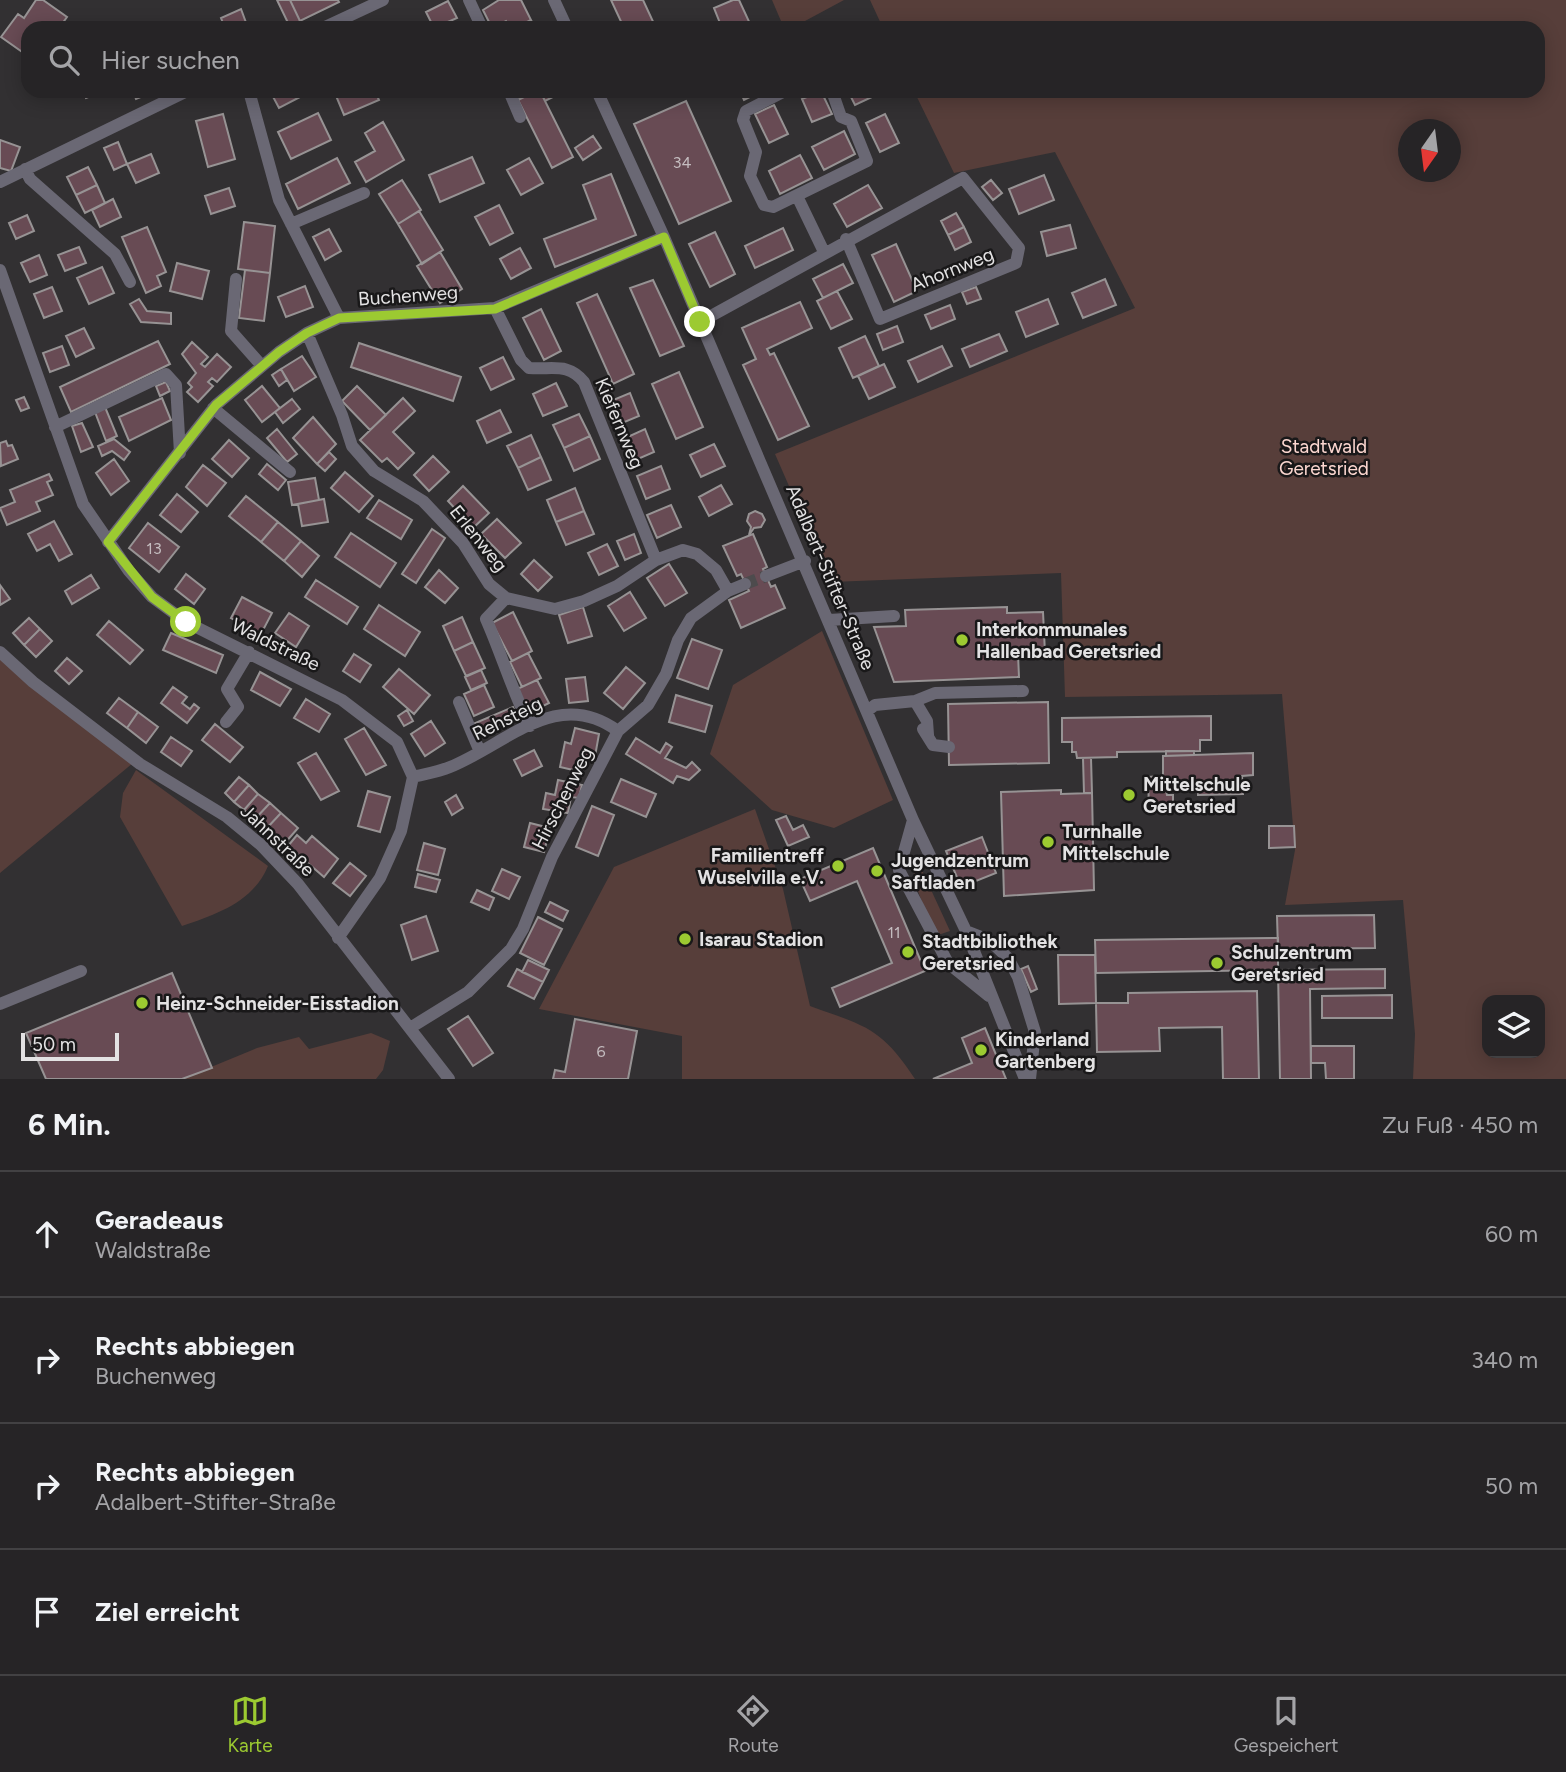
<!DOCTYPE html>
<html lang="de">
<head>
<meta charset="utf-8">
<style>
  :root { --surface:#262426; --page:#323032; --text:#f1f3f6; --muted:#a4a4a7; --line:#424143; --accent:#9cca31 }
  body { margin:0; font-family:Figtree,sans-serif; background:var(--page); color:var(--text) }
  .controls { position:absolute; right:21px; bottom:21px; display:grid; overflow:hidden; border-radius:14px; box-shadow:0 4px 18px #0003 }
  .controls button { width:63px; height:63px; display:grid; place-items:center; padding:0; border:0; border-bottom:2px solid var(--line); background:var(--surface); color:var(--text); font:35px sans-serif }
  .compass { position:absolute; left:1398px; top:119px; width:63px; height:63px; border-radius:50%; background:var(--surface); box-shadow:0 4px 18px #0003; rotate:194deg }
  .scale { position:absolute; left:21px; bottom:18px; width:98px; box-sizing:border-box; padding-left:7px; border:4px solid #e3e2e3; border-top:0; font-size:19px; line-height:24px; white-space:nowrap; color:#e3e2e3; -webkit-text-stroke:5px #191819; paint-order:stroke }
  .stop { position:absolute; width:21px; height:21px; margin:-16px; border:5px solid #9cca31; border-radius:50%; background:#fff }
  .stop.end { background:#9cca31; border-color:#fff; box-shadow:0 2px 7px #0008 }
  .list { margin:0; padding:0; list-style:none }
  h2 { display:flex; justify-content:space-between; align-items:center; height:91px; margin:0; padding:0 28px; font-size:30px }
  h2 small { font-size:23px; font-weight:400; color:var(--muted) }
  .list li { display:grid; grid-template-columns:46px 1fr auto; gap:21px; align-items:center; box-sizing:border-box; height:126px; padding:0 28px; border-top:2px solid var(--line) }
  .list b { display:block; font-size:26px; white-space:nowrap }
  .list p { margin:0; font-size:23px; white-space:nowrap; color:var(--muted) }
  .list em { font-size:23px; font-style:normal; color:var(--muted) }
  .icon { flex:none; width:38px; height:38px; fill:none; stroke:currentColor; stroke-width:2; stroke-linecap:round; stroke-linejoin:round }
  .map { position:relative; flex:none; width:1566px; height:1079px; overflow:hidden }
  .search { position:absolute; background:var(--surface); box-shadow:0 4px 18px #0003; left:21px; right:21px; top:21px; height:77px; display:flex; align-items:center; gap:18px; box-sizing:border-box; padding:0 24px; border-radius:21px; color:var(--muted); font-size:26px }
  .sheet { height:595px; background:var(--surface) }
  nav { display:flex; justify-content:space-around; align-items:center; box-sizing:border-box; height:98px; border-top:2px solid var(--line); background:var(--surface); font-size:19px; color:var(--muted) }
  nav a { display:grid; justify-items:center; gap:4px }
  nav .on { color:var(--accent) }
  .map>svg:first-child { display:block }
  .green { fill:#573e3a; fill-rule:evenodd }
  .building { fill:#684b54; stroke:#979394; stroke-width:2 }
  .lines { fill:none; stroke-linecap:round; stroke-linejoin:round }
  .minor-tunnel { stroke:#4d4b4d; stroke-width:12; stroke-dasharray:12 6; stroke-linecap:butt }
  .minor { stroke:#6a6874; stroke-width:12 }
  .route { stroke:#9cca31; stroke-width:9 }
  .poi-dot { fill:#9cca31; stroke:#191819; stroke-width:2.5 }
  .labels { text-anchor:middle; stroke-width:5; stroke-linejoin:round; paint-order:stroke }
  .number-label { font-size:16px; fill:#c4bcbf }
  .street-label { font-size:19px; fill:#e3e2e3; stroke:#191819 }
  .park-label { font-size:19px; fill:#fcd7d0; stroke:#191819 }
  .poi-label { font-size:19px; font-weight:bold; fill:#e3e2e3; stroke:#191819; text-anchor:start }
</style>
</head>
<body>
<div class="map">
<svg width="1566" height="1079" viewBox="0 0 1566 1079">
  <rect width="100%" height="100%" fill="#323032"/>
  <path class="green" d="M772 0H844L792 28H784Z
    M870 0H1566V1079H1413L1415 1034 1403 900 1285 905 1295 850 1282 694 1065 697 1061 573 831 582 775 454 1135 308 1055 152 954 173 914 91H1538V28H883ZM1408 130H1450V172H1408ZM1487 1000H1540V1053H1487Z
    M822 631 893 800 834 828 772 810 710 754 733 685Z
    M0 658 133 763 0 873Z
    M136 770 268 866C253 902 217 914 182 926L120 817 123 793Z
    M755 809 783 889 810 1006C865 1026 881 1027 915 1079H682V1036L539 1009 614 867Z
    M915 855 950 931 938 935C927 910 908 882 915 855Z
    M371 1033 390 1041 383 1070 376 1079H182L257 1048 299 1037 309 1049Z"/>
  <path class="building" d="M36 0H43L67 17 59 28H28V56L1 37 18 14 24 18Z
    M277 0H290L300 21 290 27Z
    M290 0H338L339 2 300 21Z
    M499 0H521L531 20 515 28H510L506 21 492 28 483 10Z
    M611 0H643L656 28H624Z
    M733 0H739L752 28H722L714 8Z
    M448 1 457 18 434 28 426 12Z
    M241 9 248 28H225L221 18Z
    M531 20 535 28H515Z
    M83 91H104L86 98Z
    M133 91H153V92L136 99Z
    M270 91H300L302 96 279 108Z
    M334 91H375L379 100 344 115Z
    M514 91H536L518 100Z
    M536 91H540L573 157 552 168 518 100Z
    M540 91H558L559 94 545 101Z
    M740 91H762L744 100Z
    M821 91 832 114 812 122 802 99Z
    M848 91H871L874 96 855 105Z
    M686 101 731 201 679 224 634 124Z
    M774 105 788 134 769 143 755 114Z
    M318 113 331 140 291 159 278 132Z
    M223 114 235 159 208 167 196 121Z
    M885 114 899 143 880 152 866 123Z
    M383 122 404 160 366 182 355 162 375 151 365 133Z
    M844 131 855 154 824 170 812 147Z
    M593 136 601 148 583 160 575 148Z
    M0 140 20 147 11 171 0 168Z
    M118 142 127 164 114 170 104 148Z
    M151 154 159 173 136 183 127 164Z
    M800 155 812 178 780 194 769 171Z
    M472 157 484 183 440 202 429 175Z
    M337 158 350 183 298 209 286 184Z
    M529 158 543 183 521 195 507 170Z
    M88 167 97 185 76 195 67 177Z
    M611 174 636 235 555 267 544 239 596 219 583 185Z
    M1044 175 1054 200 1019 214 1009 189Z
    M402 180 421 210 398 224 379 194Z
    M991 180 1002 193 993 200 982 187Z
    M97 185 105 203 85 213 76 195Z
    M868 185 882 208 847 227 834 204Z
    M229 188 235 206 211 214 205 196Z
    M113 199 121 217 100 227 92 210Z
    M499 205 513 233 490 245 475 217Z
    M419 211 443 250 422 264 398 224Z
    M956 213 964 227 948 235 941 221Z
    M27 215 34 231 16 239 9 223Z
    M244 222 275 226 270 273 238 269Z
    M1070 225 1076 248 1047 256 1041 232Z
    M147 227 166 272 157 276 161 286 146 293 122 237Z
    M964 227 971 242 955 250 948 235Z
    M783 228 793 250 755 268 745 246Z
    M329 229 341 251 325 260 313 237Z
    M715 232 735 274 710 287 689 244Z
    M896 244 917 291 894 302 872 255Z
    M79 247 86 263 65 271 58 255Z
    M520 248 531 268 511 279 500 259Z
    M440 252 462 289 440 303 417 266Z
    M39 255 47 275 30 282 21 263Z
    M177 263 209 271 202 299 170 291Z
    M843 264 853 283 823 298 813 279Z
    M102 267 114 293 89 304 77 278Z
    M245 270 270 273 264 321 239 318Z
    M1105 279 1116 305 1083 318 1072 293Z
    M653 280 684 346 660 356 630 288Z
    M305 286 313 307 286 317 278 297Z
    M52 287 62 311 44 318 34 294Z
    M976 287 981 299 967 304 962 292Z
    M837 291 852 319 831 329 817 301Z
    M597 294 634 374 613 384 577 303Z
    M139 299 147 311 171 313V324L141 322 130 304Z
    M1048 299 1058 324 1026 337 1016 312Z
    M800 302 812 328 767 349 770 355 774 353 809 426 778 440 743 365 756 359 742 328Z
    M950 305 955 319 931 329 925 315Z
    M541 309 561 351 544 360 523 318Z
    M897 326 903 342 883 350 877 334Z
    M84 328 94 348 76 357 66 336Z
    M999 334 1007 351 970 367 962 349Z
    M865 336 879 366 853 378 839 348Z
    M158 341 170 364 71 412 60 387Z
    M192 342 208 357 201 364 205 367 217 354 231 367 217 382 212 378 208 382 213 386 198 402 187 392 192 387 188 383 196 373 182 354Z
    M359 343 461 377 453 401 351 367Z
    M62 346 69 365 50 372 43 353Z
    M942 346 952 366 918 382 908 361Z
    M302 356 316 377 294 391 281 369Z
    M503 357 514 379 491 390 480 368Z
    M884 364 895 387 869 399 858 376Z
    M281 369 287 380 279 386 272 375Z
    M679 372 703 427 676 439 652 384Z
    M166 382 170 391 160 396 156 386Z
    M556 383 567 406 543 416 533 394Z
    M262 386 280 408 262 422 245 400Z
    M357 386 386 415 370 430 342 401Z
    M630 393 639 416 615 426 606 403Z
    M24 397 29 408 21 411 16 400Z
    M162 398 171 420 129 441 119 417Z
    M403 398 415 411 393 432 414 453 398 469 387 458 382 462 360 440Z
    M292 399 300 409 283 423 275 412Z
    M105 407 117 436 106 441 95 412Z
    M500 410 511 432 487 443 477 421Z
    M579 414 590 436 564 448 553 425Z
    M313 417 336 444 317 464 293 438Z
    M82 423 93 447 81 452 72 426Z
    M277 429 297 454 287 462 267 438Z
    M645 429 654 452 631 462 621 440Z
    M531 435 541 457 518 468 507 446Z
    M590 436 600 459 574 471 564 448Z
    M114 439 130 452 124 460 112 451 102 456 98 446Z
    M229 440 249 458 232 477 212 459Z
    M6 441 8 446 12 445 18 459 1 466 0 443Z
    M714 444 725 466 701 477 690 455Z
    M329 452 336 459 325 471 317 464Z
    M433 456 449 472 429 491 414 475Z
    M541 457 551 480 528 490 518 468Z
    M114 459 129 481 111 495 96 473Z
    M267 464 286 480 278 490 259 474Z
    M203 465 226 483 207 506 186 487Z
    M661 466 670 489 646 499 637 476Z
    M345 472 373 496 359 512 331 488Z
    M49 474 52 480 47 482 53 495 36 502 40 511 7 525 0 508 15 502 10 490Z
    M315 478 319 500 292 505 288 482Z
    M721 485 732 504 709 516 699 497Z
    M463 486 489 513 473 528 448 501Z
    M575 488 584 511 556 522 547 500Z
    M177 494 198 512 181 532 160 515Z
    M246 496 278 522 261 542 229 516Z
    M324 499 328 522 302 526 298 504Z
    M379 500 412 520 401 539 367 518Z
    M671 505 681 527 657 538 647 515Z
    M584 511 594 534 566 545 556 522Z
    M755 511 762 514 765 520 761 527 754 528 749 535 751 527 747 521 749 514Z
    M497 519 521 543 505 558 481 534Z
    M54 521 72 554 59 561 50 544 37 551 28 534Z
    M278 522 301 541 284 561 261 542Z
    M148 523 179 547 159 572 129 548Z
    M432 529 445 538 416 583 402 574Z
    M351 533 396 563 380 587 335 557Z
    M634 534 641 553 625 560 617 541Z
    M753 534 767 567 763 569 771 587 775 585 785 608 741 628 729 600 749 591 741 574 737 576 723 546Z
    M301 541 319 556 302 577 284 561Z
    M607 544 618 566 599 575 588 553Z
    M534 560 552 577 538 591 521 574Z
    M669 564 687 593 665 606 647 578Z
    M439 570 458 588 445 603 425 587Z
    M186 574 205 589 194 604 175 589Z
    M91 575 99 588 72 604 65 591Z
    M316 580 358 607 347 624 305 597Z
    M0 585 10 599 0 605Z
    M630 592 646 618 624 631 608 606Z
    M242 597 272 613 261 634 231 618Z
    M379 605 420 632 405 656 364 629Z
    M583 607 592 636 568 643 559 615Z
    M1007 607V613L1043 612 1045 653 1018 654 1019 677 894 682 874 627 906 626 905 610Z
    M513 612 532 651 512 661 492 623Z
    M289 613 309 626 296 647 275 633Z
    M462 617 473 642 454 651 443 626Z
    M29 618 40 629 24 645 13 633Z
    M109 621 143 650 130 664 97 635Z
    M40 629 52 641 36 657 24 645Z
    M171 633 223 655 216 673 163 650Z
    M692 639 722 650 708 689 677 678Z
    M473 642 485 668 466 676 454 651Z
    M528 653 541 678 522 687 510 662Z
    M354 654 371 665 360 682 343 671Z
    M67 658 82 671 69 684 55 671Z
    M626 667 645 683 623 709 604 693Z
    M399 669 430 695 414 714 383 687Z
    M481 670 487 683 471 690 465 677Z
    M260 672 291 689 280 706 251 690Z
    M585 677 588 701 569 703 566 679Z
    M537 680 549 703 529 713 517 689Z
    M484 685 494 707 474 716 464 694Z
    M173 687 187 697 182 703 190 709 194 704 199 708 187 723 161 703Z
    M676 695 712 706 705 732 669 722Z
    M119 698 138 712 127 728 107 713Z
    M306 699 330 714 319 732 294 718Z
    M1048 702 1049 763 949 765 948 704Z
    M513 707 517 717 478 734 473 724Z
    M407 710 413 721 404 726 398 716Z
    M138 712 158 727 146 743 127 728Z
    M1211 716V740H1200V751L1117 752V757L1077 758 1076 752H1072V742H1062V718Z
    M431 721 445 743 425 756 411 734Z
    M215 724 243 747 230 762 202 740Z
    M364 728 386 765 366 775 345 739Z
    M575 728 599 734 594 762 585 760 582 772 560 767 565 742 571 744Z
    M171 737 192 751 181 766 161 752Z
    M636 738 660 753 666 743 672 747 665 758 686 768 692 762 700 770 689 780 677 776 673 783 626 754Z
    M534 750 542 766 522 776 514 760Z
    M1166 751H1194V755L1166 756Z
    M316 753 339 791 321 800 298 763Z
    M1253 753V775L1242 776 1243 794 1198 795V789L1166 790 1167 795H1173V809H1149L1148 777 1163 776V756Z
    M1083 758H1091L1092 793H1084Z
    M239 777 249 785 234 802 225 793Z
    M621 779 656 794 646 817 611 802Z
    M558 780 582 785 579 798 571 797 568 813 543 809 546 793 555 795Z
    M249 785 258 794 244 810 234 802Z
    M1061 790V794L1092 793 1094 890 1004 896 1001 792Z
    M368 791 390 797 380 832 358 826Z
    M258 794 270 803 255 819 244 810Z
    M456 795 463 808 452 815 445 802Z
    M270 803 281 813 266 829 255 819Z
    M592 806 614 815 598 856 576 847Z
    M281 813 298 828 284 844 266 829Z
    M786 816 793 830 803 825 809 837 788 846 776 820Z
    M530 823 550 828 544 852 524 847Z
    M1269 826H1294L1295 847 1269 848Z
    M297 835 306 843 312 836 338 859 324 877 288 846Z
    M982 837 996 873 961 887 946 851Z
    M424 843 445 849 438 875 417 870Z
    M873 848 925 971 840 1007 832 988 892 963 857 881 810 901 800 879Z
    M350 863 366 876 350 896 333 883Z
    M502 869 520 877 509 899 492 891Z
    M418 874 440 880 436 892 415 887Z
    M477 890 494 898 489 910 471 902Z
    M550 902 568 911 563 921 545 912Z
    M1374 915 1375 948 1278 949 1277 916Z
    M426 916 438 951 412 960 401 925Z
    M538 917 562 929 544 965 520 953Z
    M1278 938V970L1096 973 1095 940Z
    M1058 955H1095L1096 1003 1059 1004Z
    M528 960 549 970 543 982 522 972Z
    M1028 966 1037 989 1031 992 1021 969Z
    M517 969 543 982 534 999 508 986Z
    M1385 969V988L1310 989 1311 1079H1280L1278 970Z
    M172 973 212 1068 182 1079H46L26 1033Z
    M1257 991 1259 1079H1223L1222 1027 1159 1028 1160 1051 1097 1052 1096 1003H1128V993Z
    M1392 995V1018H1322V996Z
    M468 1016 493 1053 473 1066 448 1029Z
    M575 1019 637 1031 628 1079H553L555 1070 565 1072Z
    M985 1028 1006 1079H933L972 1063 962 1038Z
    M1311 1046H1354V1079H1326L1325 1063H1311Z"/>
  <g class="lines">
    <path class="minor-tunnel" d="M745 584 766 576"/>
    <path class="minor" d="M469 0 482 28
      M554 0 567 28
      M323 28 383 0
      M249 91 279 200 339 318
      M509 91 520 117
      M597 91 664 237 913 820 966 931 1025 1079
      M785 91 746 111 743 120 756 152 750 176 764 205 773 207 867 161 851 121 841 117 832 91
      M25 169 30 179 115 254 130 282
      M0 182 187 91
      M797 196 824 252
      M291 224 364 193
      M0 270 83 504 129 571 152 597 186 622 342 700 397 742 413 777 401 831 380 878 338 938
      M236 279 231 331 262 366
      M495 308 521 360 529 368C552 370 568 362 584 382L656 560
      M700 322 963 178 1019 248 1016 263 880 319 846 239
      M307 333 342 415 352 446 374 471 423 501 463 543 489 584 506 598 555 609 584 601 617 586 656 560 683 550 697 554 716 570 728 591
      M213 408 290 472
      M55 427 166 374 176 385 180 453
      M108 542 216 405 279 352 307 333 339 318 495 308 664 237
      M766 576 805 561
      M506 598 486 619C502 655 512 691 530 726
      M829 620 894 616
      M0 652 33 682 140 764 227 817 261 845 298 884 449 1079
      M915 701 935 693 1023 691
      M459 702 480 752
      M867 711 875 705 915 701 927 721 928 735
      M226 722 238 707 227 689 249 652
      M923 729 933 745 949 747
      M413 777C425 774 438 772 450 767 507 744 557 686 618 731
      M913 820 899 870 948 963 989 996
      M966 931 989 940 1008 958 1018 977 1035 1032 1030 1079
      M0 1004 81 971
      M410 1028 468 992 511 949 523 929 552 857 618 731 648 705 666 674 678 640 691 618 728 591 745 584"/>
  </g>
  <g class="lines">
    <path class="route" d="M186 622 152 597 108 542 216 405 279 352 307 333 339 318 495 309 664 237 700 322"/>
  </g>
  <g class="poi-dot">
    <circle cx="962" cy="640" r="7"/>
    <circle cx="1129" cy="795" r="7"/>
    <circle cx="1048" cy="842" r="7"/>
    <circle cx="838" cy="866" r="7"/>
    <circle cx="877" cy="871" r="7"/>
    <circle cx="685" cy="939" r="7"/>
    <circle cx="908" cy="952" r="7"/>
    <circle cx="1217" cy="963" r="7"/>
    <circle cx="142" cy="1003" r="7"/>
    <circle cx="981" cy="1050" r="7"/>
  </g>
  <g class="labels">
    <g class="number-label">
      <text x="682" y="168">34</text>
      <text x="154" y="554">13</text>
      <text x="894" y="938">11</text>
      <text x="601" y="1057">6</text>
    </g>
    <g class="street-label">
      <text transform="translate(952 269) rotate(-22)" y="7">Ahornweg</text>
      <text transform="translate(408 295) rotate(-4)" y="7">Buchenweg</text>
      <text transform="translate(620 423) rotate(67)" y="7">Kiefernweg</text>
      <text transform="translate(479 538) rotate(51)" y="7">Erlenweg</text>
      <text transform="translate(831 577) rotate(67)" y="7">Adalbert-Stifter-Straße</text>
      <text transform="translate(276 644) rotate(26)" y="7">Waldstraße</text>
      <text transform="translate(507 718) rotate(-26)" y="7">Rehsteig</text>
      <text transform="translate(562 798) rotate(-63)" y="7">Hirschenweg</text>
      <text transform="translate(278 840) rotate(44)" y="7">Jahnstraße</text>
    </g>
    <g class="park-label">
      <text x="1324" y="453">Stadtwald<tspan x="1324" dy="22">Geretsried</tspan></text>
    </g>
    <g class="poi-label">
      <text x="976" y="636">Interkommunales<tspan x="976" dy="22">Hallenbad Geretsried</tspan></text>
      <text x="1143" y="791">Mittelschule<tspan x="1143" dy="22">Geretsried</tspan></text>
      <text x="1062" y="838">Turnhalle<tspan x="1062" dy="22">Mittelschule</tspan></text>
      <text x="824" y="862" text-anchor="end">Familientreff<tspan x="824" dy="22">Wuselvilla e.V.</tspan></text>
      <text x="891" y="867">Jugendzentrum<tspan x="891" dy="22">Saftladen</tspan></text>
      <text x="699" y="946">Isarau Stadion</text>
      <text x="922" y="948">Stadtbibliothek<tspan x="922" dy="22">Geretsried</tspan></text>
      <text x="1231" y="959">Schulzentrum<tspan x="1231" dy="22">Geretsried</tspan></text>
      <text x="156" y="1010">Heinz-Schneider-Eisstadion</text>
      <text x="995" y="1046">Kinderland<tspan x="995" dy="22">Gartenberg</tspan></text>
    </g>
  </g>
</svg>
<div class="controls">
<button><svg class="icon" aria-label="layers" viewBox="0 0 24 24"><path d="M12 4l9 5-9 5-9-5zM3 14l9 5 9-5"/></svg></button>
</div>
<svg class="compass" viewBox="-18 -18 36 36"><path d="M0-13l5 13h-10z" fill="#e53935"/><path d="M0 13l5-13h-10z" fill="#a4a4a7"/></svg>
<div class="scale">50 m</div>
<div class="stop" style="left:186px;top:622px"></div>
<div class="stop end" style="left:700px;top:322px"></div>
<div class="search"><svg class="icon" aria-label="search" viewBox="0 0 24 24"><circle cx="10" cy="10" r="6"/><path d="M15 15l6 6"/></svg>Hier suchen</div>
</div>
<section class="sheet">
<h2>6 Min.<small>Zu Fuß · 450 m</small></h2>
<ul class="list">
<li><svg class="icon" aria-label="ahead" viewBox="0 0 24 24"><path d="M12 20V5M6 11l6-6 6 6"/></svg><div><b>Geradeaus</b><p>Waldstraße</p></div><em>60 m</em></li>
<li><svg class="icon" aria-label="right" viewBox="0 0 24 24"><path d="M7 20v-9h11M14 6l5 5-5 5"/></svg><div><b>Rechts abbiegen</b><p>Buchenweg</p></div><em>340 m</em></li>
<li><svg class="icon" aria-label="right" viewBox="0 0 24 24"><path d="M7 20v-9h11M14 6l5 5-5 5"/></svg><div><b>Rechts abbiegen</b><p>Adalbert-Stifter-Straße</p></div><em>50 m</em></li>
<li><svg class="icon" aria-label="arrive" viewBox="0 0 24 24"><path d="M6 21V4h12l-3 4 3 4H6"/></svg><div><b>Ziel erreicht</b></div></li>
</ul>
</section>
<nav>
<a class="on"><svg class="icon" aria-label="map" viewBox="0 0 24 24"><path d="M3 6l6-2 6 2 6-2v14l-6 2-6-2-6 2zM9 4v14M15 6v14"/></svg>Karte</a>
<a><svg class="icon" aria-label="directions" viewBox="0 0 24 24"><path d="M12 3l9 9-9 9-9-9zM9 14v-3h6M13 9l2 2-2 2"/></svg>Route</a>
<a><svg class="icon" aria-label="saved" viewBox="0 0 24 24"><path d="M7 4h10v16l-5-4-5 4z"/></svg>Gespeichert</a>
</nav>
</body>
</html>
